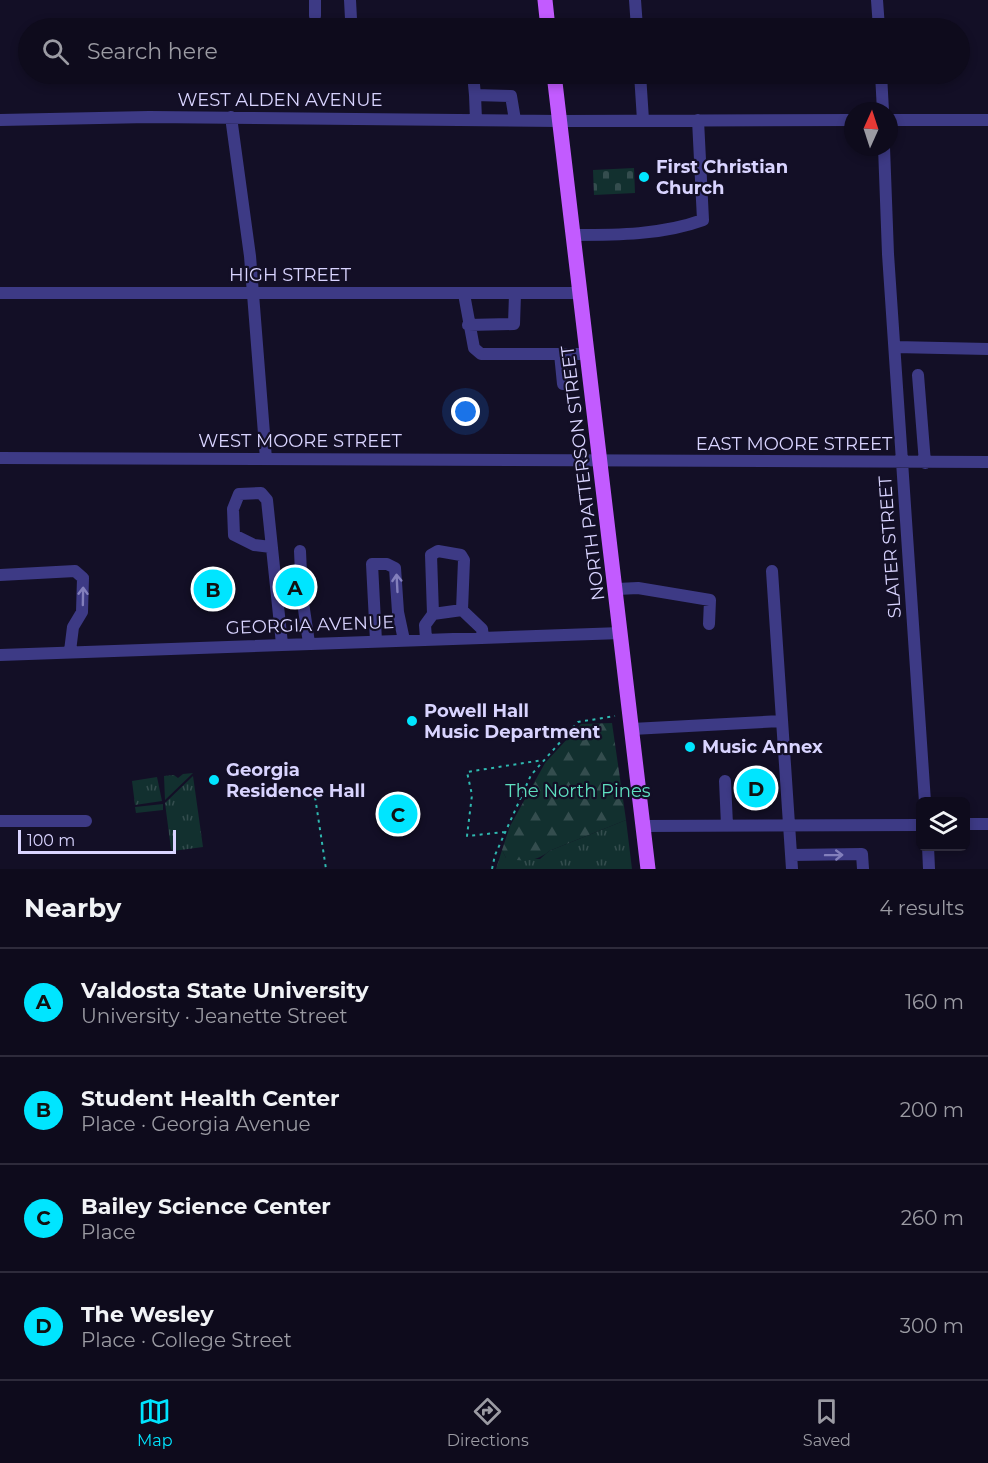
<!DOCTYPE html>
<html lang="en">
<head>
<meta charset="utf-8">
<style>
  :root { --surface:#0e0b1c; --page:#1c1929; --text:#f1f3f6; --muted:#9b9ba3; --line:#2e2b3b; --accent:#00e5ff }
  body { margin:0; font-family:Montserrat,sans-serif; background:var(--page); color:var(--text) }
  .controls { position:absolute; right:18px; bottom:18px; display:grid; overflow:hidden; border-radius:9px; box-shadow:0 3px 9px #0003 }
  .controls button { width:54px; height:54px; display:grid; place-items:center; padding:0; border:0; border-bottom:2px solid var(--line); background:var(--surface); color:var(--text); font:30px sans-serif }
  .compass { position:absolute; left:844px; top:102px; width:54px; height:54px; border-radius:50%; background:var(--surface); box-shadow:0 3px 9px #0003; rotate:3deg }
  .scale { position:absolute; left:18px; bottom:15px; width:158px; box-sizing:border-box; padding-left:6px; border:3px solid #d9d4ff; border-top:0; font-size:16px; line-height:21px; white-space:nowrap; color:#d9d4ff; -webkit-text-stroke:4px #130f26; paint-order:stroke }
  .you { position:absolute; left:466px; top:412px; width:21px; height:21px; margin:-15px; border:4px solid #fff; border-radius:50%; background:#1a73e8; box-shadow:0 0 0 9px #1a73e833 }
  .badge { display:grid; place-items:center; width:39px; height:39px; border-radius:50%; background:var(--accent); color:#111; font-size:20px; font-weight:700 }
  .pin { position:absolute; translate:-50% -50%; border:3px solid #fff; box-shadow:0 2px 6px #0006 }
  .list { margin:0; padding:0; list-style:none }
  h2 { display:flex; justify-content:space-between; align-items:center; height:78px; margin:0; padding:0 24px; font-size:26px }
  h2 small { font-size:20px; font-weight:400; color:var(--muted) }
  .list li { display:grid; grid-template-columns:39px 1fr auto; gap:18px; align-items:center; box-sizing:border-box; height:108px; padding:0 24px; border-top:2px solid var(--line) }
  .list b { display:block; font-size:22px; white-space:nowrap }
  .list p { margin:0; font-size:20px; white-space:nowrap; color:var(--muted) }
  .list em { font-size:20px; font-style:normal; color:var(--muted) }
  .icon { flex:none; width:33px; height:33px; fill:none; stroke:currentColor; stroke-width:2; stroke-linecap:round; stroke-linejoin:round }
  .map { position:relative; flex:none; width:988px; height:869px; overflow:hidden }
  .search { position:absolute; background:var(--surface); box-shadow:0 3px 9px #0003; left:18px; right:18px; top:18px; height:66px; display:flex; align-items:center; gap:15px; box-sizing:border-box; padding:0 21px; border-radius:33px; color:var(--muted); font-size:22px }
  .sheet { height:510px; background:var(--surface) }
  nav { display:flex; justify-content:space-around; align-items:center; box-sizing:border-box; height:84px; border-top:2px solid var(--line); background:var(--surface); font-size:16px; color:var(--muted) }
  nav a { display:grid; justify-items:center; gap:3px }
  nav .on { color:var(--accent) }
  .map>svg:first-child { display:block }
  .grass { fill:url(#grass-tufts) }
  .forest { fill:url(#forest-firs) }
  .cemetery { fill:url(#cemetery-stones) }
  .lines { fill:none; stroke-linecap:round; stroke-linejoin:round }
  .path { stroke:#2fb8b0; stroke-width:2; stroke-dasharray:3 4.5; stroke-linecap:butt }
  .minor { stroke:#3d3a85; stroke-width:12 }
  .major { stroke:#c25bff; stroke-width:15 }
  .oneway { stroke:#837fbc }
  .poi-dot { fill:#00e5ff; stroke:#130f26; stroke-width:2 }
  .labels { text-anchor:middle; stroke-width:4.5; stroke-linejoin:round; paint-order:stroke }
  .street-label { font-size:18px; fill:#d9d4ff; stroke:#130f26 }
  .poi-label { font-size:18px; font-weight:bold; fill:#d9d4ff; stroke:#130f26; text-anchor:start }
  .park-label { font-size:18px; fill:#5fe0c0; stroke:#130f26 }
</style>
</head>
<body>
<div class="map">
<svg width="988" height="869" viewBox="0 0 988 869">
  <defs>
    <pattern id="grass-tufts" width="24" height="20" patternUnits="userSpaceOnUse" patternTransform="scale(1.5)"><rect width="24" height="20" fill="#12302f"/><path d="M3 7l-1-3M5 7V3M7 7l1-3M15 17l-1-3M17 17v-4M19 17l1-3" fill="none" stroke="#344d4e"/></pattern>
    <pattern id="forest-firs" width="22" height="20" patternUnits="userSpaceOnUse" patternTransform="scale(1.5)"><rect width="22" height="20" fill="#12302f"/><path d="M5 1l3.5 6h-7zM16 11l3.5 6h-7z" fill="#344d4e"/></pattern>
    <pattern id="cemetery-stones" width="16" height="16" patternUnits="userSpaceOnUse" patternTransform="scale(1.5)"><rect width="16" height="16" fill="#12302f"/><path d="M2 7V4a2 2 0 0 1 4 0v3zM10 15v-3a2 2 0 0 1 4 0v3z" fill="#344d4e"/></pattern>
  </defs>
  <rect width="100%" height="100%" fill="#130f26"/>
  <path class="grass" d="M193 773 165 800 164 776 174 775 178 778 183 774Z
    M193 776 203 847 173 851 171 849 165 803Z
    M157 777 162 801 135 805 132 781Z
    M163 804V810L136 813 135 807Z
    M626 820 632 869H496L502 850 506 858 540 859 549 851Z"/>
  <path class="forest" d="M612 723 626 820 549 851C537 862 522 862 506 858L502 850 510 826 545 763 581 724Z"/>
  <path class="cemetery" d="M634 168 635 193 594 195 593 170Z"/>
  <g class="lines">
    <path class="path" d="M314 790 326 869
      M505 832 467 836 472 795 467 772 543 760
      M492 869 495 855 531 775 578 722 615 716"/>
    <path class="minor" d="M350 0 351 19
      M635 0 637 28
      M877 0 879 28
      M315 16V0
      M473 74 475 95 511 96 515 120
      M640 74 643 120
      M881 74 883 111
      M475 95 476 120
      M231 117 250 256 266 459
      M0 120 149 117 559 121 853 120
      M889 120H988
      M884 147 888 254 925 802
      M573 235C617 235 662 235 703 220L698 120
      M0 293H580
      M464 294 474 348 481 354H588
      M468 325 514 324 515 294
      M895 347 988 349
      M560 354 563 384
      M918 375 925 463
      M0 458 988 462
      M271 547 254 545 234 535 233 509 239 494 261 493 267 500 282 644
      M300 551 302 596 309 643
      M772 571 792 869
      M0 575 75 571 83 578 82 612 73 627 70 651
      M617 589 638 588 710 600 709 624
      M433 614 462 610
      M426 639 425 625 433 614 431 555 438 551 461 555 464 560 462 610 482 629 483 638
      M376 641 372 564H387L395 568 398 612 404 640
      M0 655 621 633
      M632 729 781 721
      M725 781 727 825
      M0 821H86
      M966 824H988
      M643 826 920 825
      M928 846 929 869
      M791 855 862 854 863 869"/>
    <path class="major" d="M545 0 548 28
      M554 74 648 869"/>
  </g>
  <defs><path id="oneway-shaft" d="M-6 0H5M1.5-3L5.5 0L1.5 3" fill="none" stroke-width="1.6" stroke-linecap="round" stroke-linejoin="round" transform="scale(1.5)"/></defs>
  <g class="oneway">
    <use href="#oneway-shaft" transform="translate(397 583) rotate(-93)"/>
    <use href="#oneway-shaft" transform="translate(83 596) rotate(-89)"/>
    <use href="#oneway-shaft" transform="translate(834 855) rotate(-1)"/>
  </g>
  <g class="poi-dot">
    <circle cx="644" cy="177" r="6"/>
    <circle cx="412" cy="721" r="6"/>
    <circle cx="690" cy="747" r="6"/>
    <circle cx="214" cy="780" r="6"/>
  </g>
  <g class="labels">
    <g class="street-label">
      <text x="280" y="106">WEST ALDEN AVENUE</text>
      <text x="290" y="281">HIGH STREET</text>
      <text x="300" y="447">WEST MOORE STREET</text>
      <text x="794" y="450">EAST MOORE STREET</text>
      <text transform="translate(583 473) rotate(-97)" y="6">NORTH PATTERSON STREET</text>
      <text transform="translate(890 547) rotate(-94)" y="6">SLATER STREET</text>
      <text transform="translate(310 625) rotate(-2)" y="6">GEORGIA AVENUE</text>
    </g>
    <g class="poi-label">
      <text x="656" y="173">First Christian<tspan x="656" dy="21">Church</tspan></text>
      <text x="424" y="717">Powell Hall<tspan x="424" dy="21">Music Department</tspan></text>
      <text x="702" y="753">Music Annex</text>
      <text x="226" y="776">Georgia<tspan x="226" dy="21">Residence Hall</tspan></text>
    </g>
    <g class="park-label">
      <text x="578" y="797">The North Pines</text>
    </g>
  </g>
</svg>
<div class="controls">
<button><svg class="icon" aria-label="layers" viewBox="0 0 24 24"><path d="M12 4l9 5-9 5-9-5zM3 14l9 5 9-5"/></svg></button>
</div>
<svg class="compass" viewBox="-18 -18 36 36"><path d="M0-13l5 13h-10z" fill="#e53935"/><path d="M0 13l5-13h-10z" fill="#9b9ba3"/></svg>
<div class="scale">100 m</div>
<div class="you"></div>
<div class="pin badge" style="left:295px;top:587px">A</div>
<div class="pin badge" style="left:213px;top:589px">B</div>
<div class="pin badge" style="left:398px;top:814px">C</div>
<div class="pin badge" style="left:756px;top:788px">D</div>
<div class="search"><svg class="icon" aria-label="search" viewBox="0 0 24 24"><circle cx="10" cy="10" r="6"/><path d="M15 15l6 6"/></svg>Search here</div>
</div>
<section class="sheet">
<h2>Nearby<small>4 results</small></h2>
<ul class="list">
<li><span class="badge">A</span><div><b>Valdosta State University</b><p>University · Jeanette Street</p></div><em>160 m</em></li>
<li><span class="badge">B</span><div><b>Student Health Center</b><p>Place · Georgia Avenue</p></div><em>200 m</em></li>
<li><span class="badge">C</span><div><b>Bailey Science Center</b><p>Place</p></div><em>260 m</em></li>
<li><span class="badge">D</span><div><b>The Wesley</b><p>Place · College Street</p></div><em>300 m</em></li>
</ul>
</section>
<nav>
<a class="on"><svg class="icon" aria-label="map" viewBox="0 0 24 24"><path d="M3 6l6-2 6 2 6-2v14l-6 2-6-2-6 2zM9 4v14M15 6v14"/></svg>Map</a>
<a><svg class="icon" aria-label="directions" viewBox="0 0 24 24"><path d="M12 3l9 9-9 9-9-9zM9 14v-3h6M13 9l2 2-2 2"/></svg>Directions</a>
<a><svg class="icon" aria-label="saved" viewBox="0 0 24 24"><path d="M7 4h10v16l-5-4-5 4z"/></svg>Saved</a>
</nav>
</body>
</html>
